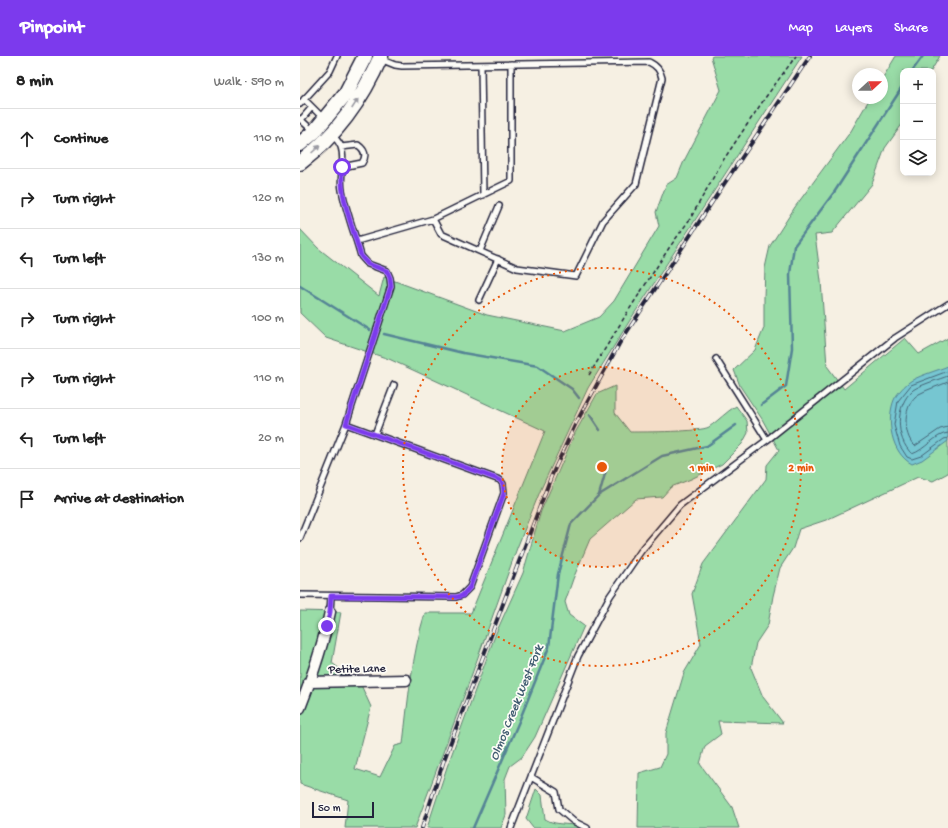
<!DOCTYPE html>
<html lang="en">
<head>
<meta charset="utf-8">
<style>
  :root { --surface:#fff; --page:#f6f6f6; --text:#222; --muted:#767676; --line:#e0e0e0; --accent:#7c3aed }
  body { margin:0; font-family:"Gochi Hand",sans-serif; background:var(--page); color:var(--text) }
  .controls { position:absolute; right:12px; top:12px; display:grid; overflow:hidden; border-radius:8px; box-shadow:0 2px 10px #0003 }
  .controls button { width:36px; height:36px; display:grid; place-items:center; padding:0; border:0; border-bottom:1px solid var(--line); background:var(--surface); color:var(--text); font:20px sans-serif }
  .compass { position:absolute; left:552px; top:12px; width:36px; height:36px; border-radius:50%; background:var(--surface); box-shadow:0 2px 10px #0003; rotate:69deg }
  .scale { position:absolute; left:12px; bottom:10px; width:62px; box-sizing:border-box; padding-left:4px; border:2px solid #22223b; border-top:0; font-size:11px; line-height:14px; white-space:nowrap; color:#22223b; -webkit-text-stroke:3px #fdfcf7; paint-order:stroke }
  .stop { position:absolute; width:12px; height:12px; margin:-9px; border:3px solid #7c3aed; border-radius:50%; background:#fff }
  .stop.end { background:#7c3aed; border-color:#fff; box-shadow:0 1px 4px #0008 }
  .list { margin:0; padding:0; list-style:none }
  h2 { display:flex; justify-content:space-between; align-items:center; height:52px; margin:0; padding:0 16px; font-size:17px }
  h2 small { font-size:13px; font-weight:400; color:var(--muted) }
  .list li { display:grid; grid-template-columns:26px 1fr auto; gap:12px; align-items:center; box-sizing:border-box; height:60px; padding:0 16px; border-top:1px solid var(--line) }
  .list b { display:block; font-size:15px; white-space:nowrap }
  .list em { font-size:13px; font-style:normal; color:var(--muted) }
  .icon { flex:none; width:22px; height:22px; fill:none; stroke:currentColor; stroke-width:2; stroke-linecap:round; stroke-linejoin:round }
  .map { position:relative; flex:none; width:648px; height:772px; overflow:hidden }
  header { display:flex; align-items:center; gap:24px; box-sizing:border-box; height:56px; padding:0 20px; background:var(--accent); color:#fff }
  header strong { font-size:19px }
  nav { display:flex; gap:22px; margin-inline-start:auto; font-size:14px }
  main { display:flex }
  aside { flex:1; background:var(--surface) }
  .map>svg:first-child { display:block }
  .green { fill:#99dca7; stroke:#5e7f71 }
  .water { fill:#76c6d1; stroke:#548495 }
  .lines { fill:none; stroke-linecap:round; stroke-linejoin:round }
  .shore { stroke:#446477; stroke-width:1 }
  .stream { stroke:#548495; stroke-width:2.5 }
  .lane-casing { stroke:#22223b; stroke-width:8 }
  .street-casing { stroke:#22223b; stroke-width:13 }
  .secondary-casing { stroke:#22223b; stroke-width:17 }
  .path { stroke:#22223b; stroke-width:1.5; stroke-dasharray:4 3; stroke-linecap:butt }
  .lane { stroke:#fdfcf7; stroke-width:5 }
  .street { stroke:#fdfcf7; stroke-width:10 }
  .secondary { stroke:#fdfcf7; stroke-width:14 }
  .rail-casing { stroke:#22223b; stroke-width:4 }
  .rail { stroke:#fdfcf7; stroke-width:2.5; stroke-dasharray:8; stroke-linecap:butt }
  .oneway { fill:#9a9aa2 }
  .route { stroke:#7c3aed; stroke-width:5 }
  .ring { fill:none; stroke:#e8590c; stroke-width:2; stroke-dasharray:2 4 }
  .labels { text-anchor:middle; stroke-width:3.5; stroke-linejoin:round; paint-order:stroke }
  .street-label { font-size:12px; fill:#22223b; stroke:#fdfcf7 }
  .water-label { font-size:13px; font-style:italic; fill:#3f5b70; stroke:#fdfcf7 }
  .centre { fill:#e8590c; stroke:#fdfcf7; stroke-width:2 }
  .ring-label { font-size:12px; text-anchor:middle; font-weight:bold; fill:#e8590c; stroke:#fdfcf7; stroke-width:3.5; stroke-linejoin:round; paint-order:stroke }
</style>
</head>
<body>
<header>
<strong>Pinpoint</strong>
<nav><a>Map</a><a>Layers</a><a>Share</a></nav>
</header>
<main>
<aside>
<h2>8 min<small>Walk · 590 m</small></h2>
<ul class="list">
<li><svg class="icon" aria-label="ahead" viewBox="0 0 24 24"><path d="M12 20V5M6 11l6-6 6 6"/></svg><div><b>Continue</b></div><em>110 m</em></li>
<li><svg class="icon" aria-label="right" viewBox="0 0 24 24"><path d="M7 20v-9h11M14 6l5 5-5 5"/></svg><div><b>Turn right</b></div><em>120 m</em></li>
<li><svg class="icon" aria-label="left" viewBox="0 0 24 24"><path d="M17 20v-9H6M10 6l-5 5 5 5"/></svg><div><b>Turn left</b></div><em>130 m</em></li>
<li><svg class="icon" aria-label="right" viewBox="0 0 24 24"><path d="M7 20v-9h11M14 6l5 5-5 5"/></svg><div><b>Turn right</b></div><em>100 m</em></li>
<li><svg class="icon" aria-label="right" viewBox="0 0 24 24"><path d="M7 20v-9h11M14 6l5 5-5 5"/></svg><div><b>Turn right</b></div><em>110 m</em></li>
<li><svg class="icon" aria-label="left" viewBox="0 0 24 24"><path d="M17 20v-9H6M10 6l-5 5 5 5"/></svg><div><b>Turn left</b></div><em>20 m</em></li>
<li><svg class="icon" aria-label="arrive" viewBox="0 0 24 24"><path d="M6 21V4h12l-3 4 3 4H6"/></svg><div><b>Arrive at destination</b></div></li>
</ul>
</aside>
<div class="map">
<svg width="648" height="772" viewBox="0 0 648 772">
  <rect width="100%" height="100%" fill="#f6f0e3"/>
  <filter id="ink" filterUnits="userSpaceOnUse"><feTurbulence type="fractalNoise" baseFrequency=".025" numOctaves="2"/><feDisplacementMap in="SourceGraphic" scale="8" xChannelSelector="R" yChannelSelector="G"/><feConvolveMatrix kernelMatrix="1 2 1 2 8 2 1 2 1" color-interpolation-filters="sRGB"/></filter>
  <g filter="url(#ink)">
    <path class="green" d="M413 0H502L332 261 288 332 241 433 217 492 168 629 115 772H45L48 744 0 728V555L41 556 32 607 61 629 71 651 55 713 80 721 95 690 103 688C108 644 112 599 125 557H171L245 375 89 303 26 282 0 257V173L18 192 79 240 84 221 187 259 265 275 299 261 314 245 359 170 356 156 366 129 377 122 384 105 421 34 411 1Z
      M596 0H640L631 15H603V67L585 92 572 128 532 177 515 179 521 225 527 310 544 333 605 282 619 298 648 282V417L633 425 618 421 526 464 499 473 493 492 480 512 473 540 468 569 456 587 451 612 463 641 483 667 418 665 421 678 405 690 400 708 432 751 439 772H338L339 717 360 711 366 698V677L384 617 401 588 392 538 403 508 466 423 467 409 479 394 462 363 440 330 434 314 455 294 464 272V241L465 212 470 190 495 151 551 75 570 42H582V23Z
      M315 330V357L330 376C344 376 401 376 409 371 419 364 426 356 436 350L447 365 448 377 442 388 422 408 391 423 371 431 362 441 336 443 290 483 273 523 265 546 269 559 284 570 235 681 222 701 210 710 205 723 206 759 201 772H127L147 711 196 577 223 517 241 455 275 377 297 338Z
      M236 733 242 739 245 763C258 771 272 766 286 772H233L226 763Z"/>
    <path class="water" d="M648 310V385L622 404 612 408C591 397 586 364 594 344 596 339 603 331 608 327 614 321 639 314 648 310Z"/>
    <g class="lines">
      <path class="shore" d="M648 315 611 329 598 345 594 369 600 390 607 401 612 403 621 400 644 383 648 382
        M648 320C640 323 620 329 613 334 595 349 595 382 612 398 625 394 635 378 648 377
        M648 326C639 330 628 333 619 338 603 347 602 379 615 390L640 373 648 371"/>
      <path class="stream" d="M612 15 623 0
        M0 230 70 274
        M84 278 163 297 238 310 272 333 279 342
        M461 349 486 330 492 292 490 218 494 190 535 135 603 30
        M290 359 300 374
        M299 439 307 411
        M173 772 220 663 249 591 258 518 271 468 299 439 362 400 407 390 436 369"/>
      <g class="lane-casing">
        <path id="lane" d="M80 3 95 9 102 10 349 6C357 10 360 14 362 22L336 128 303 165 276 220 217 212 141 178 133 163
          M181 9 183 139
          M4 43 24 63
          M0 48 30 15 37 0
          M0 63 13 75
          M1 64 12 51
          M41 91 58 89C65 94 67 100 62 107L42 111
          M57 185 133 163 211 125V8
          M180 195 199 150
          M179 244 198 203
          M416 303 467 384
          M75 378 94 329
          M0 482 46 368 91 230 90 222 87 215 68 208 61 200C55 178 46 156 42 134 39 120 46 105 41 91 39 85 36 83 32 79
          M0 539 156 541 162 539 170 531 204 437 203 428 200 424 46 368
          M30 556 31 540
          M231 721 256 736 259 753 273 765 287 772
          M211 772 278 600 310 540 341 495 380 449 467 384 595 282 648 248"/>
      </g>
      <g class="street-casing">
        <path id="street" d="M9 626 106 624
          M0 652C12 621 23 589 30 556"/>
      </g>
      <g class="secondary-casing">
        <path id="secondary" d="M0 88 14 76 46 37 65 0
          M0 107C37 79 63 42 81 0"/>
      </g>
      <path class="path" d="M289 319 327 257 369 192 390 163 422 106 465 42 496 0"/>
      <use href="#lane" class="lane"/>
      <use href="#street" class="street"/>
      <use href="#secondary" class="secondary"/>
      <g class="rail-casing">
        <path id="rail" d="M122 772 144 704 251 421 276 367 319 288 422 131 510 0"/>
      </g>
      <use href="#rail" class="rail"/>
    </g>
    <defs><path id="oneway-solid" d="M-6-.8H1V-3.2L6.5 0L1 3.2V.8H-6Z"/></defs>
    <g class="oneway">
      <use href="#oneway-solid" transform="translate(55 48) rotate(-57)"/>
      <use href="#oneway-solid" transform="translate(16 93) rotate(-42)"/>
    </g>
  </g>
  <g class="lines" filter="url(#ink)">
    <path class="route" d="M27 570 30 556 31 540 156 541 162 540 170 531 204 437 203 428 200 424 46 368 91 230 90 222 87 215 68 208 61 200C53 172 39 140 42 111"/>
  </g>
  <circle cx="302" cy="411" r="100" fill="#e8590c" fill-opacity=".12"/>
  <g class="ring">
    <circle cx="302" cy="411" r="100"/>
    <circle cx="302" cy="411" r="199"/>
  </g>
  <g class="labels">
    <g class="street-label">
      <text transform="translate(57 612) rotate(-1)" y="4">Petite Lane</text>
    </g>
    <g class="water-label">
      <text transform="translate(215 646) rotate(-68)" y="5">Olmos Creek West Fork</text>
    </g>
  </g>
  <circle cx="302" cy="411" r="6" class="centre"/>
  <g class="ring-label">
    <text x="402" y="415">1 min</text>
    <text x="501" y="415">2 min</text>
  </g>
</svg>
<div class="controls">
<button>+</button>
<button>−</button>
<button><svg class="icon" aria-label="layers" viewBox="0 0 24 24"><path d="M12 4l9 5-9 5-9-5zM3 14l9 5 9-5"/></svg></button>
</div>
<svg class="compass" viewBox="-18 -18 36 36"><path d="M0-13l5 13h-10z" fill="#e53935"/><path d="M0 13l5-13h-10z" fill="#767676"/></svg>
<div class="scale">50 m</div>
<div class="stop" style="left:42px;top:111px"></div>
<div class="stop end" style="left:27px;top:570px"></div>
</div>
</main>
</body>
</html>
